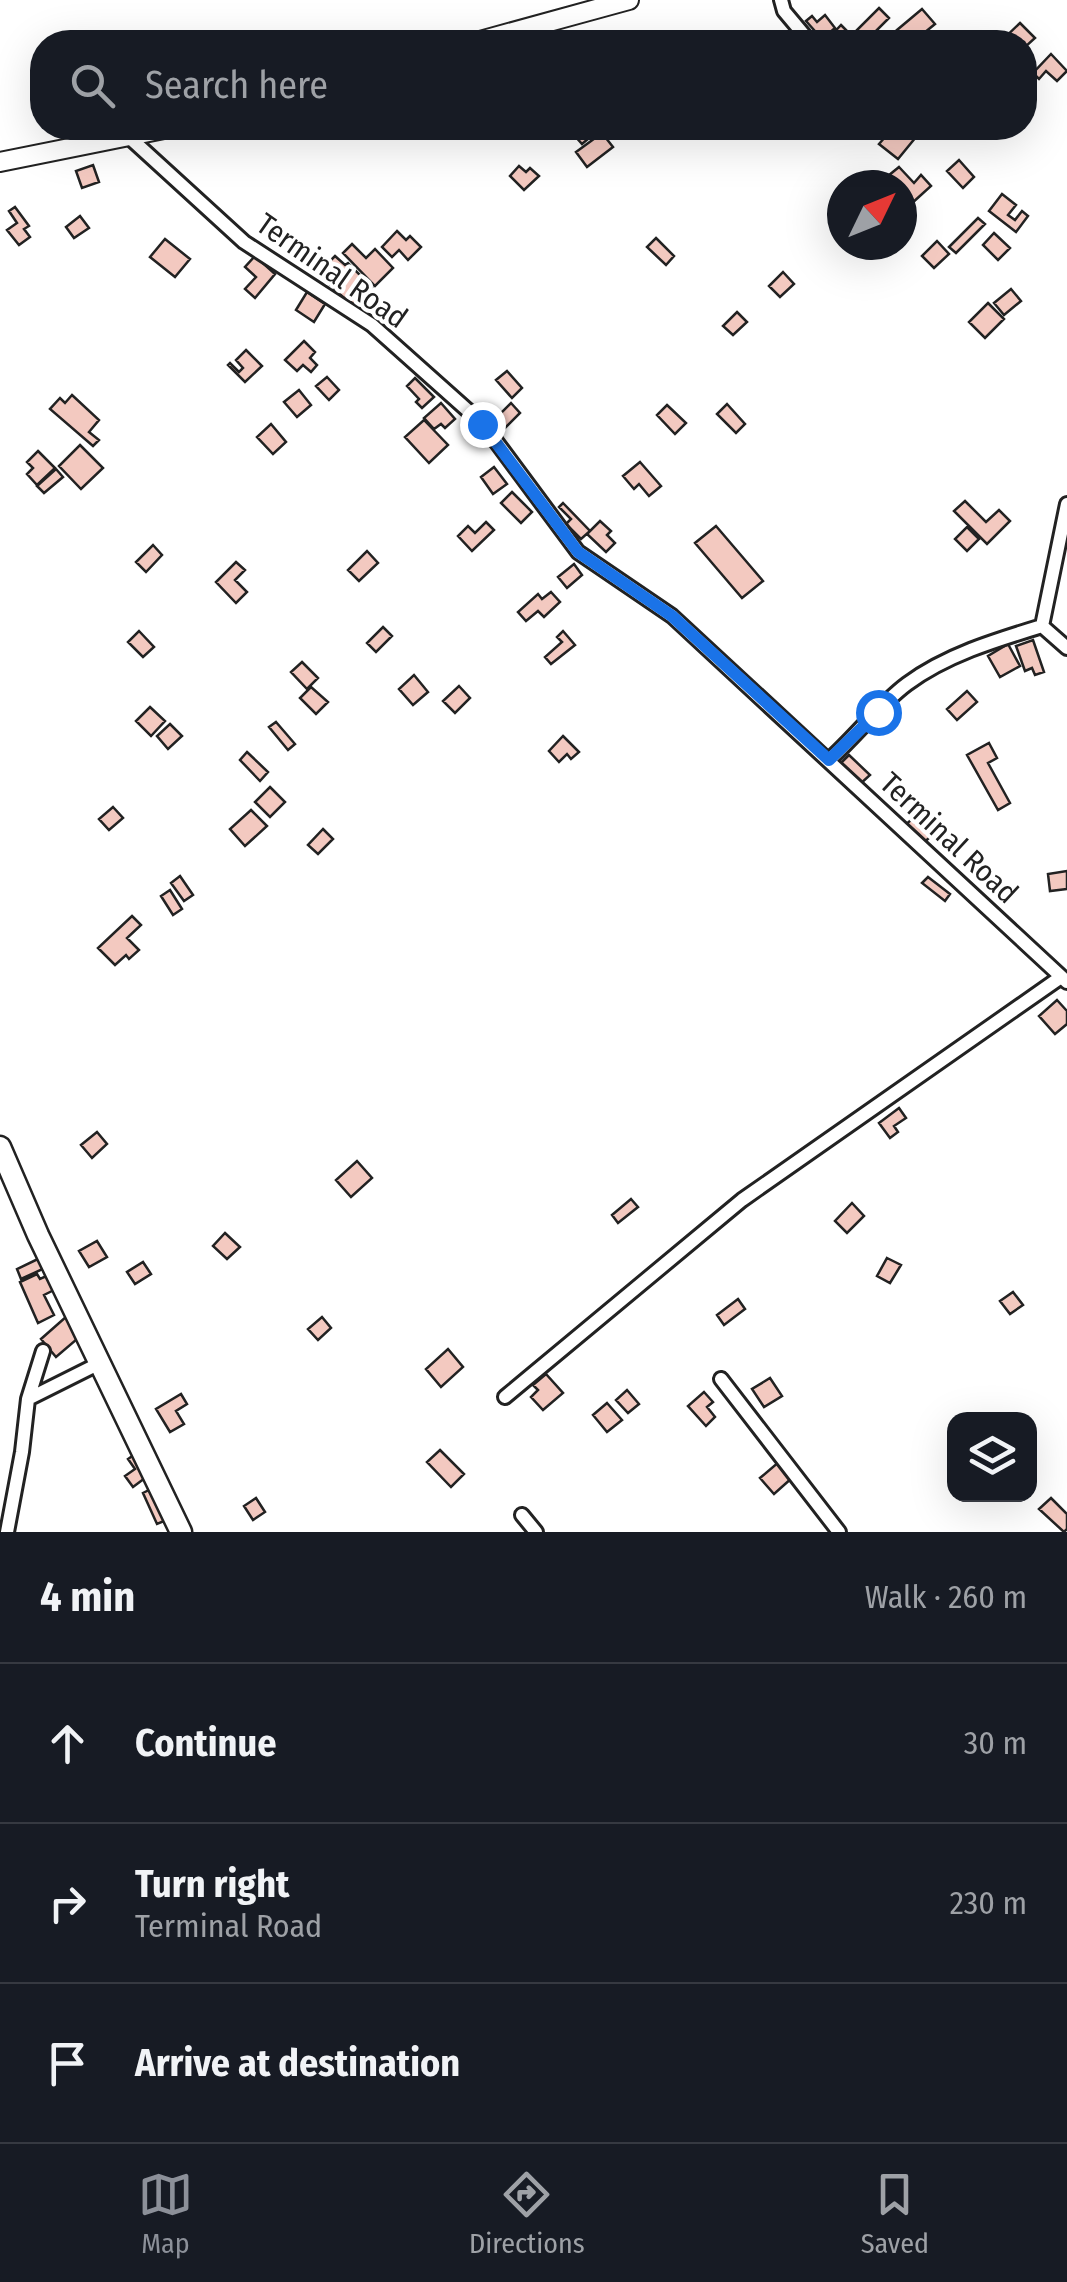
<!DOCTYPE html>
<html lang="en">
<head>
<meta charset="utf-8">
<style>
  :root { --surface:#171b24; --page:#242831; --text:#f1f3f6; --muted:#9ea1a6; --line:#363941; --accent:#8c9099 }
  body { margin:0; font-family:"Fira Sans Condensed",sans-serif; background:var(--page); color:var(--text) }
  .controls { position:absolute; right:30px; bottom:30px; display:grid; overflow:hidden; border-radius:20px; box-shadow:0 10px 40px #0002 }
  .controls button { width:90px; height:90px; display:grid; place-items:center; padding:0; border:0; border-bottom:2px solid var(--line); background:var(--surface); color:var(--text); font:50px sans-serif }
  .compass { position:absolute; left:827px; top:170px; width:90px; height:90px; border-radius:50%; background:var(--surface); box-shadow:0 10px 40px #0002; rotate:47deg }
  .stop { position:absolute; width:30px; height:30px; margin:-22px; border:8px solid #1a73e8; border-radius:50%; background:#fff }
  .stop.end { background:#1a73e8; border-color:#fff; box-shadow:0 2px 10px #0008 }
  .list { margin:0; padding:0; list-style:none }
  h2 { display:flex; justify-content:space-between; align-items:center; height:130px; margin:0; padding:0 40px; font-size:42px }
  h2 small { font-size:32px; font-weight:400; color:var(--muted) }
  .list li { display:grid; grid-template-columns:65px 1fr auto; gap:30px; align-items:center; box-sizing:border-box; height:160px; padding:0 40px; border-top:2px solid var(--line) }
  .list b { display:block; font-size:38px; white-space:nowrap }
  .list p { margin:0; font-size:32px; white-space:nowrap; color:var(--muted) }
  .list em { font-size:32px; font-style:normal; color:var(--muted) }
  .icon { flex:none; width:55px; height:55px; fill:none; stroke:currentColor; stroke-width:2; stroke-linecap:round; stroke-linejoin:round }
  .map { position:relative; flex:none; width:1067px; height:1532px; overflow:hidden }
  .search { position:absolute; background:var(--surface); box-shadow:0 10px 40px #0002; left:30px; right:30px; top:30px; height:110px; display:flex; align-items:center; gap:25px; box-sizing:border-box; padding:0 35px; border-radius:40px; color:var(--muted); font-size:38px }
  .sheet { height:610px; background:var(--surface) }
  nav { display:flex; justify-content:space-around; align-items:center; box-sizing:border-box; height:140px; border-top:2px solid var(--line); background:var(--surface); font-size:28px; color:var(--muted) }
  nav a { display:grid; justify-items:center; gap:5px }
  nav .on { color:var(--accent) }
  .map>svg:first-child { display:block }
  .building { fill:#f3c9c0; stroke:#222; stroke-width:2.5 }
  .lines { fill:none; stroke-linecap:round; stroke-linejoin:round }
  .street-casing { stroke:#222; stroke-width:18 }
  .secondary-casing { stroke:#222; stroke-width:22 }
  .primary-casing { stroke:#222; stroke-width:25 }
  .street { stroke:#fff; stroke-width:12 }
  .secondary { stroke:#fff; stroke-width:18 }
  .primary { stroke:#fff; stroke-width:20 }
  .route { stroke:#1a73e8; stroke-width:12 }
  .labels { text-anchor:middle; stroke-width:8; stroke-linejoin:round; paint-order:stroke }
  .street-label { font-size:30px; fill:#222; stroke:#fff }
</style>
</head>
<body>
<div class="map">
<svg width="1067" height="1532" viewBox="0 0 1067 1532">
  <rect width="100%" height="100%" fill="#fff"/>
  <path class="building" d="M879 8 889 18 865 42H861L853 34Z
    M922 9 935 24 913 42H907L897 30Z
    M825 15 835 28 822 39 806 21 812 16 817 22Z
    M1020 23 1035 38 1024 48V42L1014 39 1000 42Z
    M841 25 850 34 842 42H825Z
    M1051 54 1067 71 1057 81 1046 71 1039 79 1033 73Z
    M568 128H601L582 144Z
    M893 128H904L916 137 898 159 879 144Z
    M602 133 613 147 587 167 576 152Z
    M959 160 974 177 963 188 947 171Z
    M93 165 99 182 82 188 76 171Z
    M519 166 526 172 530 168 539 176 524 190 510 176Z
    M899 167 914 183 921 175 931 186 911 204 902 191V185H896L888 176Z
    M1002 194 1016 205 1008 215 1015 220 1022 211 1028 216 1016 232 989 211Z
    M15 207 29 226 24 229 30 237 19 245 7 230 17 223 9 211Z
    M80 216 89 228 74 238 66 227Z
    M978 218 985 224 956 253 949 247Z
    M397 231 406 240 410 236 421 247 408 260 399 250 392 257 382 247Z
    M994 233 1010 248 998 260 983 245Z
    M656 238 674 256 666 265 647 247Z
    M165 239 190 259 175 277 150 257Z
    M937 241 949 254 934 268 922 256Z
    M352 244 366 258 375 249 393 268 375 286 343 253Z
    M255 256 275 274 255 298 245 289 256 277 245 267Z
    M335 256 345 265 348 263 372 287 352 306 318 273Z
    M783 272 794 284 780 297 769 286Z
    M1011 289 1021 301 1004 315 994 303Z
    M307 292 325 304 314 322 296 310Z
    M988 303 1004 319 985 338 969 322Z
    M737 312 747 322 733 335 723 326Z
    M304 341 315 352 310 358 317 365 311 372 303 365 297 371 285 360Z
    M246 350 262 366 245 382 228 365 230 363 239 372 243 368 236 360Z
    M507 371 522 388 512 398 496 380Z
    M327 377 339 390 329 400 316 386Z
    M415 378 434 397 422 408 416 402 419 399 407 386Z
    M299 390 311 405 297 417 284 402Z
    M72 395 99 420 89 432 99 440 93 446 50 409 60 398 65 403Z
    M441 403 455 419 445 428 441 424 434 429 424 418Z
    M511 403 520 413 504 429 495 419Z
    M727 404 745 424 736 433 717 414Z
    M667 405 686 423 675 434 657 415Z
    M424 420 448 445 429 463 405 437Z
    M271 424 286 442 273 454 257 437Z
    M80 445 103 468 81 489 59 466Z
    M38 451 55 468 37 485 27 474 33 468 27 462Z
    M640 462 661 486 649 496 639 484 634 489 623 476Z
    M494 467 507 484 493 494 481 477Z
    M56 469 63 477 44 493 37 486Z
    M512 492 532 512 521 523 501 503Z
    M965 501 986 522 999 510 1010 521 987 544 954 511Z
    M563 503 590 531 581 539 566 524 571 519 559 507Z
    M600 521 611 531 607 535 615 543 606 552 587 534Z
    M486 522 494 530 472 551 458 536 468 526 475 533Z
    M716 526 763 581 742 598 695 543Z
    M967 527 979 539 967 551 955 539Z
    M153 545 162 555 146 572 136 562Z
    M367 551 378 563 359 581 348 570Z
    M236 562 245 570 235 580 247 592 236 603 216 582Z
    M574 564 582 575 567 588 558 577Z
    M551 592 560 602 544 617 538 611 526 621 518 612 538 594 542 599Z
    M383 627 392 636 376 652 367 643Z
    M139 631 154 647 143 657 128 642Z
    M563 631 575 645 551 664 545 657 562 642 557 637Z
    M1033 640 1044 672 1035 675 1032 668 1025 671 1016 646Z
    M1008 644 1020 666 1000 677 988 656Z
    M302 662 318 678 307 689 291 672Z
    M414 675 428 692 413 705 399 689Z
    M459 686 470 698 455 713 443 701Z
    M311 687 328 702 316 714 300 698Z
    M967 691 977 702 957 720 947 709Z
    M150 707 165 721 151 736 136 721Z
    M276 722 295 744 288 750 269 727Z
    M170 724 182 736 168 749 157 736Z
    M563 736 579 752 571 759 567 754 559 762 549 751Z
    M989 743 997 758 988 763 1010 803 998 810 967 755Z
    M247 752 268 772 260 781 240 760Z
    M849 755 870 775 858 786 838 766Z
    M270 787 285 802 270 817 255 802Z
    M113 807 123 818 109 830 99 819Z
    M251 810 267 826 245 846 230 829Z
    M919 813 936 832 921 845 904 826Z
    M323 829 333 839 318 854 308 845Z
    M1067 871V889L1050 891 1048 874Z
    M180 876 193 895 184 901 171 883Z
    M928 877 950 894 945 901 922 883Z
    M170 890 182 909 173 915 161 896Z
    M132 916 141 925 127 938 139 950 129 959 126 955 115 965 98 948Z
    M1057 1000 1067 1011V1024L1055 1034 1039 1016Z
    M899 1108 906 1118 894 1126 898 1132 890 1138 879 1123Z
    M97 1132 107 1144 92 1158 81 1145Z
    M357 1161 372 1178 351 1197 336 1180Z
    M631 1199 638 1207 618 1223 612 1215Z
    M852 1203 864 1216 847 1233 835 1221Z
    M225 1233 240 1247 227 1259 213 1246Z
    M97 1241 107 1257 89 1267 79 1251Z
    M42 1257 47 1267 21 1279 17 1269Z
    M887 1258 901 1265 890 1283 877 1276Z
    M143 1262 151 1274 135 1284 127 1272Z
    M37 1274 40 1279 51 1274 58 1288 44 1295 54 1315 38 1323 20 1282Z
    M1013 1292 1023 1305 1010 1314 1000 1301Z
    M738 1299 745 1309 724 1325 717 1315Z
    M67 1316 83 1334 56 1357 41 1339Z
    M322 1317 331 1328 318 1340 308 1329Z
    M448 1349 463 1367 441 1387 426 1369Z
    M546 1374 563 1393 543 1410 531 1397 538 1390 533 1385Z
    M770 1378 782 1396 764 1407 752 1389Z
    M627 1390 639 1404 628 1413 616 1400Z
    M704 1392 713 1402 707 1407 715 1417 706 1426 688 1406Z
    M181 1394 187 1404 176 1411 184 1424 170 1432 156 1409Z
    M607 1403 622 1420 607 1432 593 1415Z
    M440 1450 464 1474 451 1487 427 1462Z
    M138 1452 153 1472 133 1487 125 1476 135 1469 128 1459Z
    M780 1461 793 1477 774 1494 760 1478Z
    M155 1487 169 1519 157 1524 143 1493Z
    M256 1498 265 1512 253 1520 244 1506Z
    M1051 1498 1067 1514V1529L1064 1532 1039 1509Z"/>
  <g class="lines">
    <g class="street-casing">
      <path id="street" d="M781 0 784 11 810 42
        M129 137 244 242 372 325 483 424 578 552 672 616 1067 982
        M1042 626 1067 504
        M829 760C855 737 880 704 907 684 946 655 996 640 1042 626L1067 648
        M721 1379 839 1532
        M505 1397 742 1200 1061 977
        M28 1399 43 1351
        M522 1515 536 1532
        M7 1532 22 1452 28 1399 100 1363"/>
    </g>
    <g class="secondary-casing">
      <path id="secondary" d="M476 42 629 0
        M0 162 169 128"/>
    </g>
    <g class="primary-casing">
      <path id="primary" d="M0 1147 38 1235 181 1532"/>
    </g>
    <use href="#street" class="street"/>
    <use href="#secondary" class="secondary"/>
    <use href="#primary" class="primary"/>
  </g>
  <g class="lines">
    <path class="route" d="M482 424 578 552 672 616 829 760 878 712"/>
  </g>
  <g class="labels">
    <g class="street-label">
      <text transform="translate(332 271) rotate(35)" y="10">Terminal Road</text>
      <text transform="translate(949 838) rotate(43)" y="10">Terminal Road</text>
    </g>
  </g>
</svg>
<div class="controls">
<button><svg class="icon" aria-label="layers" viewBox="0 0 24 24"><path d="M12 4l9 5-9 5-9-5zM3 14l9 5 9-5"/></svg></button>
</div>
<svg class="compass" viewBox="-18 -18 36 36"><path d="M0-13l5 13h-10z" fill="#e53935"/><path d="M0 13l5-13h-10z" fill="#9ea1a6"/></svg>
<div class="stop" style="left:878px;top:712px"></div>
<div class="stop end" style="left:482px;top:424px"></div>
<div class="search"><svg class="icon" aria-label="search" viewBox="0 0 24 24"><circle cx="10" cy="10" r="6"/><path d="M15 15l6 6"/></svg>Search here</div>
</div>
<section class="sheet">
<h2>4 min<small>Walk · 260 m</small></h2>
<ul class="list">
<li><svg class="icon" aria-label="ahead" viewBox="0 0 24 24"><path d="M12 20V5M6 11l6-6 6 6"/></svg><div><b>Continue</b></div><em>30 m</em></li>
<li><svg class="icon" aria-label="right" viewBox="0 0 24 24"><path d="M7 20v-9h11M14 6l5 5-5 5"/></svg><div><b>Turn right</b><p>Terminal Road</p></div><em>230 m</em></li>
<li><svg class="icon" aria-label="arrive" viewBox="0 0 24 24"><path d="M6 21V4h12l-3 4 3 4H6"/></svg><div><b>Arrive at destination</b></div></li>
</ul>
</section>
<nav>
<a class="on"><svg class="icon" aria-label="map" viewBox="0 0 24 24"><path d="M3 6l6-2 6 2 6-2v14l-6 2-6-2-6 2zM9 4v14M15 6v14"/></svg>Map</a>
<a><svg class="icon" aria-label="directions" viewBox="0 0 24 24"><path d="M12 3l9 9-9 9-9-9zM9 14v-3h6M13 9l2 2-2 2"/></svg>Directions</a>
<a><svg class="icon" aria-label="saved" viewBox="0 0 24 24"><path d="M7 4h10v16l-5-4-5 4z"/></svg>Saved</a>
</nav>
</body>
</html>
